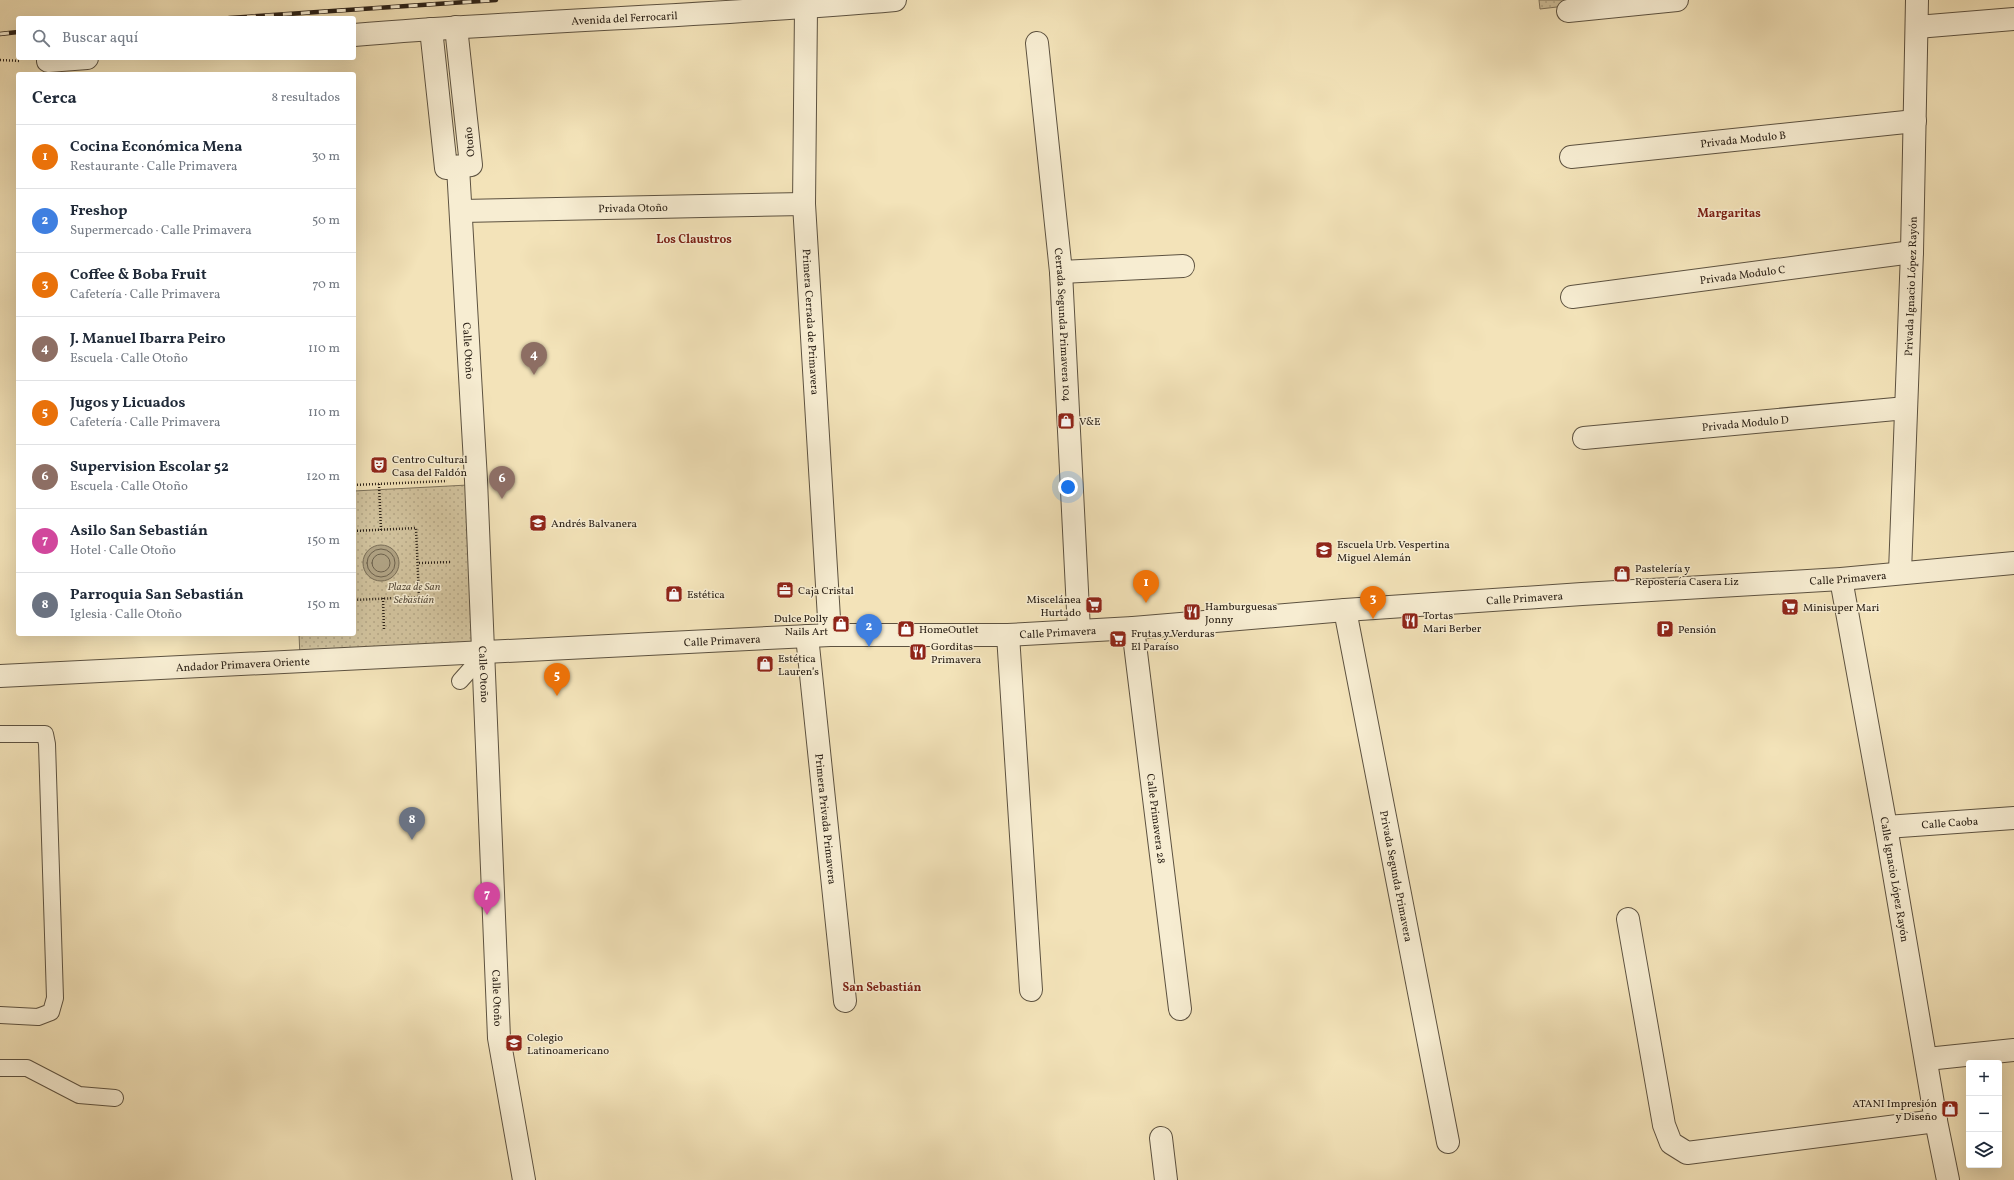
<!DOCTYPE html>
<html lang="es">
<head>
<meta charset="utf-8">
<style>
  :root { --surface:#fff; --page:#f2f2f3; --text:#1f2937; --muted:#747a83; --line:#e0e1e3; --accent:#ea580c }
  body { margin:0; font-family:Vollkorn,serif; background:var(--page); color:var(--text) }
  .controls { position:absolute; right:12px; bottom:12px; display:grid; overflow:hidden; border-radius:4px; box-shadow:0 4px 16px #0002 }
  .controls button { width:36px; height:36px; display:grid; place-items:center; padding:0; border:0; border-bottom:1px solid var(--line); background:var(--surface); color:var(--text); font:20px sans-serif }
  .you { position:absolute; left:1068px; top:487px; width:14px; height:14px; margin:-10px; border:3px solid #fff; border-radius:50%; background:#1a73e8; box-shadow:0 0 0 6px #1a73e833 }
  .badge { display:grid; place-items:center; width:26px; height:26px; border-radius:50%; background:var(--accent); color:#fff; font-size:13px; font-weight:700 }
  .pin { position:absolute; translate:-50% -33px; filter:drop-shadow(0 1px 2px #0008) }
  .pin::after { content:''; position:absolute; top:21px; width:14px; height:12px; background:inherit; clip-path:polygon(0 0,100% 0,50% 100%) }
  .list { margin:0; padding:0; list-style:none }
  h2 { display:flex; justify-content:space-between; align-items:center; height:52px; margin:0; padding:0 16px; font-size:17px }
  h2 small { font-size:13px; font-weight:400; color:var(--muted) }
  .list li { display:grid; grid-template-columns:26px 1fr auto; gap:12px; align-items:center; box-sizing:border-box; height:64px; padding:0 16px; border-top:1px solid var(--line) }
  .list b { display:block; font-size:15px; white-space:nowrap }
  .list p { margin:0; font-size:13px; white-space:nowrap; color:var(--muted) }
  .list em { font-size:13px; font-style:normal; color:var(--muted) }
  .icon { flex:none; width:22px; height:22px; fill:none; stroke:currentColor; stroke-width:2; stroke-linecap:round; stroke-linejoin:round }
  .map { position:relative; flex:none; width:2014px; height:1180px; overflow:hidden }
  .search { position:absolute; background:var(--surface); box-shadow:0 4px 16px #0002; left:16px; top:16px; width:340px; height:44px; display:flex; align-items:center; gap:10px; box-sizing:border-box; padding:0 14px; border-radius:4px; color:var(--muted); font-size:15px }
  .panel { position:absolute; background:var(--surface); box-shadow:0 4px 16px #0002; left:16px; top:72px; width:340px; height:564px; border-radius:4px }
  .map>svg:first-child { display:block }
  .park { fill:url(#park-dots); stroke:#7e725a }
  .water { fill:#afa182; stroke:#7a6e57 }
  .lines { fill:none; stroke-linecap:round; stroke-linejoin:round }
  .shore { stroke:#6d614c; stroke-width:1 }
  .lane-casing { stroke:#5d5240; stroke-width:18 }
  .street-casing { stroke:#5d5240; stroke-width:24 }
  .path { stroke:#2b2117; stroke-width:2.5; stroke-dasharray:1 2; stroke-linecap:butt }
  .lane { stroke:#f7edd2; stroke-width:16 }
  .street { stroke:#f7edd2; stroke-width:22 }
  .rail-casing { stroke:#2b2117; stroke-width:4.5 }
  .rail { stroke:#f7edd2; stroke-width:3; stroke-dasharray:9; stroke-linecap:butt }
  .labels { text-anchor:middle; stroke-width:3; stroke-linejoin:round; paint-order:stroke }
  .street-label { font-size:11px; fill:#2b2117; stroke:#f7edd2 }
  .poi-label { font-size:11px; fill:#2b2117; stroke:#f7edd2; text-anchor:start }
  .park-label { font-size:11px; font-style:italic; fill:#5d513f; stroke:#f7edd2 }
  .neighbourhood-label { font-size:12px; font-weight:bold; fill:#7a1f14; stroke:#f7edd2 }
</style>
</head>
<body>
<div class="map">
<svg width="2014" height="1180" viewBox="0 0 2014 1180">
  <defs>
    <pattern id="park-dots" width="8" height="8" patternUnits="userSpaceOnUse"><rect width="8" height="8" fill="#d1c29d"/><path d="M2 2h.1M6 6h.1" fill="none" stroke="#b4a686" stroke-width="1.8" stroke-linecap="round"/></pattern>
  </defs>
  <rect width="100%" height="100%" fill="#f3e3b9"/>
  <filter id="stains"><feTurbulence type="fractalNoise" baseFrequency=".005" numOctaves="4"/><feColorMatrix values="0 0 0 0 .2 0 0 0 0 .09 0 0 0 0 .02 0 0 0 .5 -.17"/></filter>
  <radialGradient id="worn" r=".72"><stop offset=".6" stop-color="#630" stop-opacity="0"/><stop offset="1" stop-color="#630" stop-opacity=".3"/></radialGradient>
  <path class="park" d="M1539 0H1616L1540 9Z
    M468 485 476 649 300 657 299 634H354V491Z"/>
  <path class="water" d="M363 563a18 18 0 1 1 36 0a18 18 0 1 1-36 0Z"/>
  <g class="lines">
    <path class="shore" d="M367 563a14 14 0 1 1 28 0a14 14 0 1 1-28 0Z
      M372 563a9 9 0 1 1 18 0a9 9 0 1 1-18 0Z"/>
    <g class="lane-casing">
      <path id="lane" d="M460 681 485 653
        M0 734H45L47 744 55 998 51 1012 38 1017 0 1015
        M0 1068H27L79 1095 115 1098"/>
    </g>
    <g class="street-casing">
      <g id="street">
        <path id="s1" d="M806 8 804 204 830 635"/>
        <path d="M1568 11 1677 0"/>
        <path d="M1917 27 2014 19"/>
        <path d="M431 29 446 168 471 165 456 27"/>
        <path id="s2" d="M354 35C534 20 715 16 895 0"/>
        <path id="s3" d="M1037 43 1061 272 1079 630"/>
        <path d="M48 61 87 58"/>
        <path id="s4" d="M1571 157 1915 121"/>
        <path id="s5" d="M458 167 476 480 499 1038 524 1180"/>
        <path id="s6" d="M462 211 804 204"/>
        <path d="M1061 272 1183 266"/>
        <path id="s7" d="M1572 297 1912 252"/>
        <path id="s8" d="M1584 438 1906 408"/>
        <path id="s9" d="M1900 572 1912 252 1917 0"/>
        <path id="s10" d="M1841 579 1886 827 1936 1121 1948 1180"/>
        <path id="s11" d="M1345 610 1448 1142"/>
        <path id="s12" d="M1133 628 1180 1009"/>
        <path d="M1008 635 1031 990"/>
        <path id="s13" d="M807 636 845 1001"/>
        <path id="s14" d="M0 676 830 635H1008L1133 628 1345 610 1582 594 1841 579 2014 563"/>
        <path id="s15" d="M1886 827 2014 818"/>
        <path d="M1628 919 1664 1125 1671 1143 1687 1153 1936 1121"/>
        <path d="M1927 1059 2014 1050"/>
        <path d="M1161 1138 1166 1180"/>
      </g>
    </g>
    <path class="path" d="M0 60 21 61
      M379 484 381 530
      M354 485 447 481
      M354 531 416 528 419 597 354 600
      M419 563 452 562
      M383 598 384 630"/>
    <use href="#lane" class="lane"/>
    <use href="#street" class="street"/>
    <g class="rail-casing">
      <path id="rail" d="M229 18 496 0
        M0 34 18 32"/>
    </g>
    <use href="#rail" class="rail"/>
  </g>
  <defs>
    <g id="shop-square" transform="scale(0.9)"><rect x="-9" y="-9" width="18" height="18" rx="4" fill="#8f2418" stroke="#f7edd2"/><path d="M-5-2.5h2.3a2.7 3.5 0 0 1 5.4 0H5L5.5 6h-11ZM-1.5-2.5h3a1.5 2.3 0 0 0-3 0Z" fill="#fff"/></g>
    <g id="theatre-square" transform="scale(0.9)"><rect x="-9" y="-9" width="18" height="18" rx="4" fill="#8f2418" stroke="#f7edd2"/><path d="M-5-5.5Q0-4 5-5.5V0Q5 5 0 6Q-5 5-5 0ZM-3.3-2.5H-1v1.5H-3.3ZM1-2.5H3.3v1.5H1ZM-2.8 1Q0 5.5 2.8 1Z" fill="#fff"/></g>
    <g id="school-square" transform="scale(0.9)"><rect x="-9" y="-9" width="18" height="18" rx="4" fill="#8f2418" stroke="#f7edd2"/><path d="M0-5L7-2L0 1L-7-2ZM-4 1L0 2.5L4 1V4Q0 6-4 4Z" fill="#fff"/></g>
    <g id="office-square" transform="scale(0.9)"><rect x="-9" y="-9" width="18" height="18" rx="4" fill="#8f2418" stroke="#f7edd2"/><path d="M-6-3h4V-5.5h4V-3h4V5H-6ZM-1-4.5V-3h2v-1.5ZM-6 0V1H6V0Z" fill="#fff"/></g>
    <g id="supermarket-square" transform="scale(0.9)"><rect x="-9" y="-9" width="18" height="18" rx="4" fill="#8f2418" stroke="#f7edd2"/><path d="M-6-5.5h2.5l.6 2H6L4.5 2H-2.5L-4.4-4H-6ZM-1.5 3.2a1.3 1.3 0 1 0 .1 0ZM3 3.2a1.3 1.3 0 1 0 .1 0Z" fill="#fff"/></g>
    <g id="restaurant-square" transform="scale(0.9)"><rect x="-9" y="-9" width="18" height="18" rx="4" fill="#8f2418" stroke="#f7edd2"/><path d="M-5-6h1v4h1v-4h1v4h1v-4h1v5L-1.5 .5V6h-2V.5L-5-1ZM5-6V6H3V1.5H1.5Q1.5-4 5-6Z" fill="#fff"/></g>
    <g id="parking-square" transform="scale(0.9)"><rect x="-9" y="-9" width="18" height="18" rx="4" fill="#8f2418" stroke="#f7edd2"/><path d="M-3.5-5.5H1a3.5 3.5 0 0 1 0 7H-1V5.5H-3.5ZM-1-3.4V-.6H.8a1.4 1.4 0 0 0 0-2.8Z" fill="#fff"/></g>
  </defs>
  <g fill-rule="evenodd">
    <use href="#shop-square" x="1066" y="421"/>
    <use href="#theatre-square" x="379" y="465"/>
    <use href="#school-square" x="538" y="523"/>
    <use href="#school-square" x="1324" y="550"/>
    <use href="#shop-square" x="1622" y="574"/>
    <use href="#office-square" x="785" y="590"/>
    <use href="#shop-square" x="674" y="594"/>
    <use href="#supermarket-square" x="1094" y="605"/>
    <use href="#supermarket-square" x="1790" y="607"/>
    <use href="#restaurant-square" x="1192" y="612"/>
    <use href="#restaurant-square" x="1410" y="621"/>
    <use href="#shop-square" x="841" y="624"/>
    <use href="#shop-square" x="906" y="629"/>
    <use href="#parking-square" x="1665" y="629"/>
    <use href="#supermarket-square" x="1118" y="639"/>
    <use href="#restaurant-square" x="918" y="652"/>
    <use href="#shop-square" x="765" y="664"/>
    <use href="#school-square" x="514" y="1043"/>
    <use href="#shop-square" x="1950" y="1109"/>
  </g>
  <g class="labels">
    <g class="street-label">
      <text dy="4" stroke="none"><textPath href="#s2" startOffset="271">Avenida del Ferrocaril</textPath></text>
      <text dy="4" stroke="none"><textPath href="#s4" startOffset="173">Privada Modulo B</textPath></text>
      <text transform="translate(469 142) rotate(-96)" y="4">Otoño</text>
      <text dy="4" stroke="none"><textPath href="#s6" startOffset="171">Privada Otoño</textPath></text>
      <text dy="4" stroke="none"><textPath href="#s7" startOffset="172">Privada Modulo C</textPath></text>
      <text dy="4" stroke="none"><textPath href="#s9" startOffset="286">Privada Ignacio López Rayón</textPath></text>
      <text dy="4" stroke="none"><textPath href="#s1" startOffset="314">Primera Cerrada de Primavera</textPath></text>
      <text dy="4" stroke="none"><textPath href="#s3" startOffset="283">Cerrada Segunda Primavera 104</textPath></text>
      <text dy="4" stroke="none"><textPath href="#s5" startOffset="184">Calle Otoño</textPath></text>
      <text dy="4" stroke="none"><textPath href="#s8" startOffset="162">Privada Modulo D</textPath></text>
      <text dy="4" stroke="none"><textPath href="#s14" startOffset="1851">Calle Primavera</textPath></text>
      <text dy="4" stroke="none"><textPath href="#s14" startOffset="1527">Calle Primavera</textPath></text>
      <text dy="4" stroke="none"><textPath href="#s14" startOffset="1059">Calle Primavera</textPath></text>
      <text dy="4" stroke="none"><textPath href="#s14" startOffset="723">Calle Primavera</textPath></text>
      <text dy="4" stroke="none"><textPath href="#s14" startOffset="243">Andador Primavera Oriente</textPath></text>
      <text dy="4" stroke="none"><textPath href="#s5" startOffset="508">Calle Otoño</textPath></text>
      <text dy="4" stroke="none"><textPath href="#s12" startOffset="192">Calle Primavera 28</textPath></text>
      <text dy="4" stroke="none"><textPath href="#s13" startOffset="184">Primera Privada Primavera</textPath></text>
      <text dy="4" stroke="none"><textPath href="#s15" startOffset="64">Calle Caoba</textPath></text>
      <text dy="4" stroke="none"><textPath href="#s11" startOffset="271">Privada Segunda Primavera</textPath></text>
      <text dy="4" stroke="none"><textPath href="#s10" startOffset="305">Calle Ignacio López Rayón</textPath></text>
      <text dy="4" stroke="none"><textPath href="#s5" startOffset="832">Calle Otoño</textPath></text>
    </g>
    <g class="poi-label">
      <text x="1079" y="425">V&amp;E</text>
      <text x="392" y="463">Centro Cultural<tspan x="392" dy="13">Casa del Faldón</tspan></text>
      <text x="551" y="527">Andrés Balvanera</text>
      <text x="1337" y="548">Escuela Urb. Vespertina<tspan x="1337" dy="13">Miguel Alemán</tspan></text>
      <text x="1635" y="572">Pastelería y<tspan x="1635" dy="13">Repostería Casera Liz</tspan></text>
      <text x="798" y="594">Caja Cristal</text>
      <text x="687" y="598">Estética</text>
      <text x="1081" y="603" text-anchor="end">Miscelánea<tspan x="1081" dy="13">Hurtado</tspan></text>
      <text x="1205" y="610">Hamburguesas<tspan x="1205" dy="13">Jonny</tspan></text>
      <text x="1803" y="611">Minisuper Mari</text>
      <text x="1423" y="619">Tortas<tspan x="1423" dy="13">Mari Berber</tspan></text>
      <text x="828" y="622" text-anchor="end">Dulce Polly<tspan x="828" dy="13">Nails Art</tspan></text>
      <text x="919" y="633">HomeOutlet</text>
      <text x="1678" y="633">Pensión</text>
      <text x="1131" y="637">Frutas y Verduras<tspan x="1131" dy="13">El Paraíso</tspan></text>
      <text x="931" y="650">Gorditas<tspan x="931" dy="13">Primavera</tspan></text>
      <text x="778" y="662">Estética<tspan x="778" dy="13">Lauren’s</tspan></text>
      <text x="527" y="1041">Colegio<tspan x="527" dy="13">Latinoamericano</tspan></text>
      <text x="1937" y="1107" text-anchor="end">ATANI Impresión<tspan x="1937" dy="13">y Diseño</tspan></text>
    </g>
    <g class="park-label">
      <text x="414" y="590">Plaza de San<tspan x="414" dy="13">Sebastián</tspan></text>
    </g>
    <g class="neighbourhood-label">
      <text x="1729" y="217">Margaritas</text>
      <text x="694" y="243">Los Claustros</text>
      <text x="882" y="991">San Sebastián</text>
    </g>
  </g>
  <rect width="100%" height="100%" filter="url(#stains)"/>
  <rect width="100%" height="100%" fill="url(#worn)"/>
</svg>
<div class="controls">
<button>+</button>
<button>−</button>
<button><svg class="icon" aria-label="layers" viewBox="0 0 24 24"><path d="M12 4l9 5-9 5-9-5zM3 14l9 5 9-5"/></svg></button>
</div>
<div class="you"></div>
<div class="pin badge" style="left:1146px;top:603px;background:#e8710a">1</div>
<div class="pin badge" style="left:869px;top:647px;background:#3f7fe0">2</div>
<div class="pin badge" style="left:1373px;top:619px;background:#e8710a">3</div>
<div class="pin badge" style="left:534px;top:375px;background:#8d6e63">4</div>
<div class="pin badge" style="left:557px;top:696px;background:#e8710a">5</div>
<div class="pin badge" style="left:502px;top:499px;background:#8d6e63">6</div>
<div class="pin badge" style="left:487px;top:915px;background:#d1479c">7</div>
<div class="pin badge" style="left:412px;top:840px;background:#6b7280">8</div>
<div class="search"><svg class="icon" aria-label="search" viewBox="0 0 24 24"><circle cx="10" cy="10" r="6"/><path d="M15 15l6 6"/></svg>Buscar aquí</div>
<section class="panel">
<h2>Cerca<small>8 resultados</small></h2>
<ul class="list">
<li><span class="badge" style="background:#e8710a">1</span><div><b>Cocina Económica Mena</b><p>Restaurante · Calle Primavera</p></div><em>30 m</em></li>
<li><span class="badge" style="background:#3f7fe0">2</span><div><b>Freshop</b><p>Supermercado · Calle Primavera</p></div><em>50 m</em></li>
<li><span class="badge" style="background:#e8710a">3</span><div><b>Coffee &amp; Boba Fruit</b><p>Cafetería · Calle Primavera</p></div><em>70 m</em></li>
<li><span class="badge" style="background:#8d6e63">4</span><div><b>J. Manuel Ibarra Peiro</b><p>Escuela · Calle Otoño</p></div><em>110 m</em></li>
<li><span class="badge" style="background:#e8710a">5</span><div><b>Jugos y Licuados</b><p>Cafetería · Calle Primavera</p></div><em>110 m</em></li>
<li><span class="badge" style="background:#8d6e63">6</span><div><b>Supervision Escolar 52</b><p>Escuela · Calle Otoño</p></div><em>120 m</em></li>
<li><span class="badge" style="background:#d1479c">7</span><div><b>Asilo San Sebastián</b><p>Hotel · Calle Otoño</p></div><em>150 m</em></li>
<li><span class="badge" style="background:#6b7280">8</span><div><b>Parroquia San Sebastián</b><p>Iglesia · Calle Otoño</p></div><em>150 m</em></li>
</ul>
</section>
</div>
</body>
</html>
